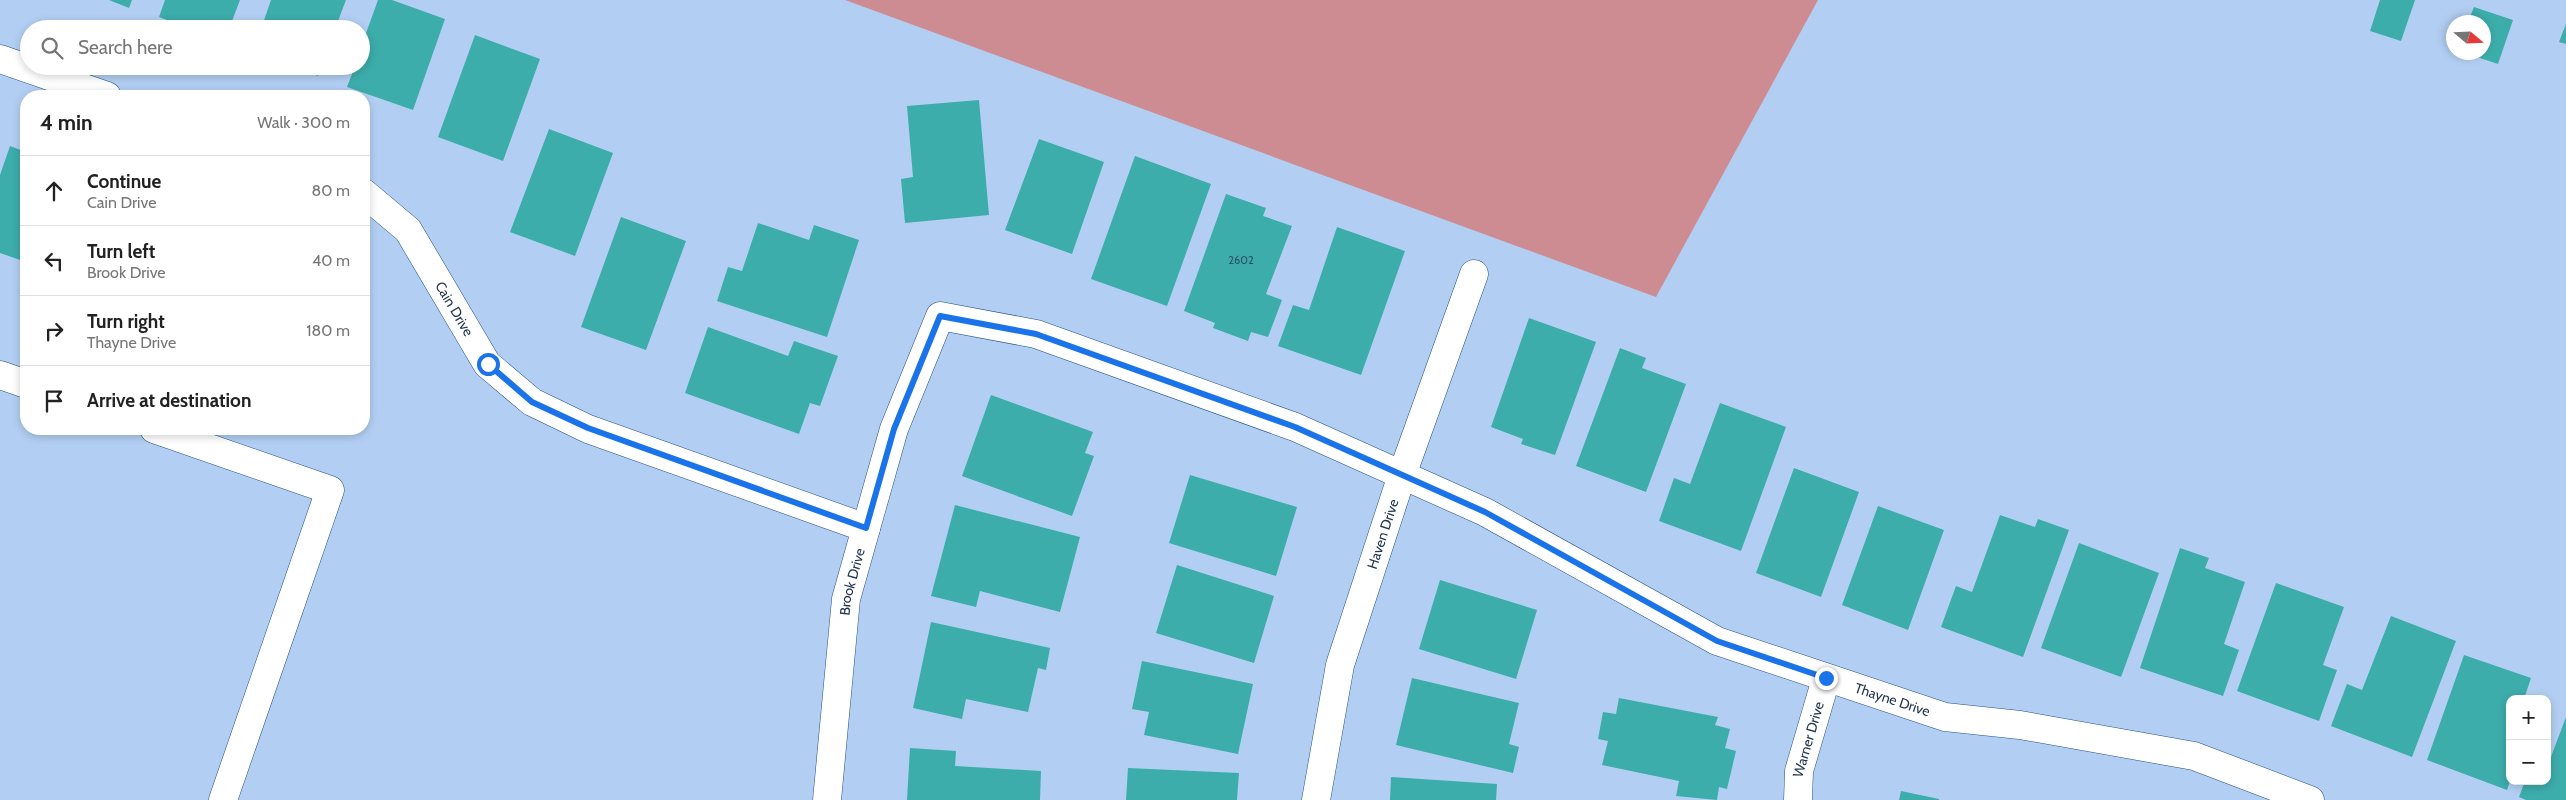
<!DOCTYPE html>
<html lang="en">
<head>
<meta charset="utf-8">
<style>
  :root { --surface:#fff; --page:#f2f2f2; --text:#222; --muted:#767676; --line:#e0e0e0 }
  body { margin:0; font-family:Cabin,sans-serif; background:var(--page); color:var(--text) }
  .controls { position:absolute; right:15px; bottom:15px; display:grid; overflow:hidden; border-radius:10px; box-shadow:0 2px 8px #0003 }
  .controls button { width:45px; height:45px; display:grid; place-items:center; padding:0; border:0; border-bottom:1px solid var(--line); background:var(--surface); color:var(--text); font:25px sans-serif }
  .compass { position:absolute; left:2446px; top:15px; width:45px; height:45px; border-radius:50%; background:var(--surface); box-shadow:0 2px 8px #0003; rotate:109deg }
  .stop { position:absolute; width:15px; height:15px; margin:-11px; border:4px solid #1a73e8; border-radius:50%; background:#fff }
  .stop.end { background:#1a73e8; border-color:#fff; box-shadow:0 1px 5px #0008 }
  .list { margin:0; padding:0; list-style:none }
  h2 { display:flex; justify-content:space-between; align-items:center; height:65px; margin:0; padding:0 20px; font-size:21px }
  h2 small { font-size:16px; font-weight:400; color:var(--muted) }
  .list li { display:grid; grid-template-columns:32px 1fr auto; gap:15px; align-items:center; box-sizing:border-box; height:70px; padding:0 20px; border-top:1px solid var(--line) }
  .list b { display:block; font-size:19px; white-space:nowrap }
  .list p { margin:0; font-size:16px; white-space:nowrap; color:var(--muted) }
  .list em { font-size:16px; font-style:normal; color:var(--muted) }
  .icon { flex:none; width:28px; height:28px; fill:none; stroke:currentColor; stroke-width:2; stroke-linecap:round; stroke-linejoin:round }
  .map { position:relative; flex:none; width:2566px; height:800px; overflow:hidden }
  .search { position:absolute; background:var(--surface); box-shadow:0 2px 8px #0003; left:20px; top:20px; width:350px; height:55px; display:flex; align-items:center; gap:12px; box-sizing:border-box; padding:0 18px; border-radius:28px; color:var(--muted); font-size:19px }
  .panel { position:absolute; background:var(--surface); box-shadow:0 2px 8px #0003; left:20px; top:90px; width:350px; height:345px; border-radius:20px }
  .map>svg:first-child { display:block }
  .green { fill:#cd8c92 }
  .building { fill:#3dadab }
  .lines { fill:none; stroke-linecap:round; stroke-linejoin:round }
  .minor-casing { stroke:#235184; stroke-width:29 }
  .minor { stroke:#fff; stroke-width:28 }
  .route { stroke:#1a73e8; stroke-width:6 }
  .labels { text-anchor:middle; stroke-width:4; stroke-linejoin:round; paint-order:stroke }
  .number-label { font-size:11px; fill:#2a5465 }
  .street-label { font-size:14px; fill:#23374e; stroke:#b2cff3 }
</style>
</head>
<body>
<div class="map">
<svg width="2566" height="800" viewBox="0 0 2566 800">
  <rect width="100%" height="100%" fill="#b2cff3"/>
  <path class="green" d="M845 0H1818L1656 297Z"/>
  <path class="building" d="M109 0H132L129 8Z
    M165 0H240L229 29H190L159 17Z
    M271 0H346L335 29H261Z
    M378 0H392L445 19 413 110 347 87 355 66H361V47Z
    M2380 0H2415L2401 41 2370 31Z
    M2474 7 2513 20 2498 64 2465 53 2484 52V22H2468Z
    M2566 24V44L2559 42Z
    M475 35 540 59 503 161 438 137Z
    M293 66H321L318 76Z
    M979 100 989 215 905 223 901 179 913 177 907 106Z
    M549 129 613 153 575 256 510 232Z
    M1039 139 1104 162 1072 254 1005 230Z
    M10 146 26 152V262L0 253V175Z
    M1135 156 1211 184 1167 306 1091 279Z
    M1226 194 1266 208 1263 216 1292 226 1266 294 1282 300 1268 337 1251 332 1248 341 1213 328 1215 323 1184 311Z
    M621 217 686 241 646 350 581 327Z
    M758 223 809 240 814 225 859 240 827 337 717 301 728 267 742 271Z
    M1337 227 1405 251 1361 375 1278 346 1293 305 1309 310Z
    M1529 318 1596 342 1555 455 1521 444 1523 439 1491 427Z
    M708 327 788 356 794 341 838 356 820 406 810 403 799 434 685 393Z
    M1620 348 1646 358 1642 368 1686 384 1646 492 1576 466Z
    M991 395 1093 432 1085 453 1094 456 1072 516 962 476Z
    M1720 403 1786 427 1741 551 1659 521 1674 478 1690 484Z
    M1794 468 1859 492 1821 597 1756 573Z
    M1190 475 1297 507 1276 576 1169 543Z
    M955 505 1080 537 1060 612 980 591 976 607 931 596Z
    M1878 506 1944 530 1908 630 1842 605Z
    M2000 515 2035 527 2038 519 2069 530 2023 657 1941 627 1956 586 1972 592Z
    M2079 543 2159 573 2121 677 2041 648Z
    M2180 548 2209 558 2205 568 2245 582 2224 644 2239 650 2223 696 2140 668Z
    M1177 565 1274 596 1254 663 1156 633Z
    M1440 580 1537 610 1516 679 1419 649Z
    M2276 583 2344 607 2323 665 2337 670 2319 721 2237 691Z
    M2391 616 2456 641 2412 757 2331 726 2347 684 2362 690Z
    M931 622 1050 648 1046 670 1038 668 1028 712 966 699 962 719 913 708Z
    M2464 655 2531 678 2524 699H2510V781L2507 790 2427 760Z
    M1142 661 1253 684 1238 754 1144 735 1149 712 1132 709Z
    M1412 678 1519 703 1509 744 1519 747 1513 773 1396 745Z
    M1619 698 1718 717 1715 725 1730 729 1725 748 1736 751 1727 789 1719 787 1717 800 1676 796 1679 781 1602 765 1608 741 1598 739 1603 712 1616 714Z
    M2566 717V800H2526L2519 797 2525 781H2547V755L2551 757Z
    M910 748 956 751 955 766 1041 771 1040 800H907Z
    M1128 768 1239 773 1237 800H1126Z
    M1391 777 1497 784 1496 800H1390Z
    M1901 791 1939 799V800H1899Z"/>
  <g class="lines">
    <g class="minor-casing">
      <g id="minor">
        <path d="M0 59 107 96"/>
        <path id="s1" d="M364 193 408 230 487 364 532 402 588 429 866 528"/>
        <path d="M0 375 26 384"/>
        <path d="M154 429 330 490 223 800"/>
        <path id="s2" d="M827 800 846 599 894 429 940 316 1036 334 1295 427 1485 512 1717 641 1945 717 2020 725 2194 756 2310 800"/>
        <path id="s3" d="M1316 800 1340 665 1402 475 1474 274"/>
        <path id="s4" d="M1798 800 1799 771 1826 679"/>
      </g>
    </g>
    <use href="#minor" class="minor"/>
  </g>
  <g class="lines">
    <path class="route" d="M488 364 532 402 588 428 866 528 894 429 940 316 1036 334 1295 427 1485 512 1717 641 1826 678"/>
  </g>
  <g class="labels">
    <g class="number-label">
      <text x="1241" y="264">2602</text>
    </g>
    <g class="street-label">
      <text dy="5" stroke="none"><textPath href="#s1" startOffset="149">Cain Drive</textPath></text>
      <text dy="5" stroke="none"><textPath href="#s3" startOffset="275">Haven Drive</textPath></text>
      <text dy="5" stroke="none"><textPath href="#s2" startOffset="220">Brook Drive</textPath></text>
      <text dy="5" stroke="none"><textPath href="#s2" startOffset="1532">Thayne Drive</textPath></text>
      <text dy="5" stroke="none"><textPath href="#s4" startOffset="62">Warner Drive</textPath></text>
    </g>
  </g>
</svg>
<div class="controls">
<button>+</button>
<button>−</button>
</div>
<svg class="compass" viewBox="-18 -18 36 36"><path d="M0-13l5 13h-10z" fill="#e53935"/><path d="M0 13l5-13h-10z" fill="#767676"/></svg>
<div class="stop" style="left:488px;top:364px"></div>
<div class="stop end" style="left:1826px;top:678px"></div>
<div class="search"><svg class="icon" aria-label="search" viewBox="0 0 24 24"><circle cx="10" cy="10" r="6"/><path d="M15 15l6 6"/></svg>Search here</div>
<section class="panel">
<h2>4 min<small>Walk · 300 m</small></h2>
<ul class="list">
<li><svg class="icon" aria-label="ahead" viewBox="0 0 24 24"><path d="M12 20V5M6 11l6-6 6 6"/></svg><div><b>Continue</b><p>Cain Drive</p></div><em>80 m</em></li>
<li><svg class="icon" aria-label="left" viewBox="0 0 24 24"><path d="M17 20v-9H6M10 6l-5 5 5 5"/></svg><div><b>Turn left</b><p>Brook Drive</p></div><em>40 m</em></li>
<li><svg class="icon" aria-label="right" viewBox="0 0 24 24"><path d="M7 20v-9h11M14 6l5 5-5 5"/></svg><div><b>Turn right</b><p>Thayne Drive</p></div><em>180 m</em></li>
<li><svg class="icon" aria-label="arrive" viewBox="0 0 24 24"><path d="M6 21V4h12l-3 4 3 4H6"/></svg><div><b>Arrive at destination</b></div></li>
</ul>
</section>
</div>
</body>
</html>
